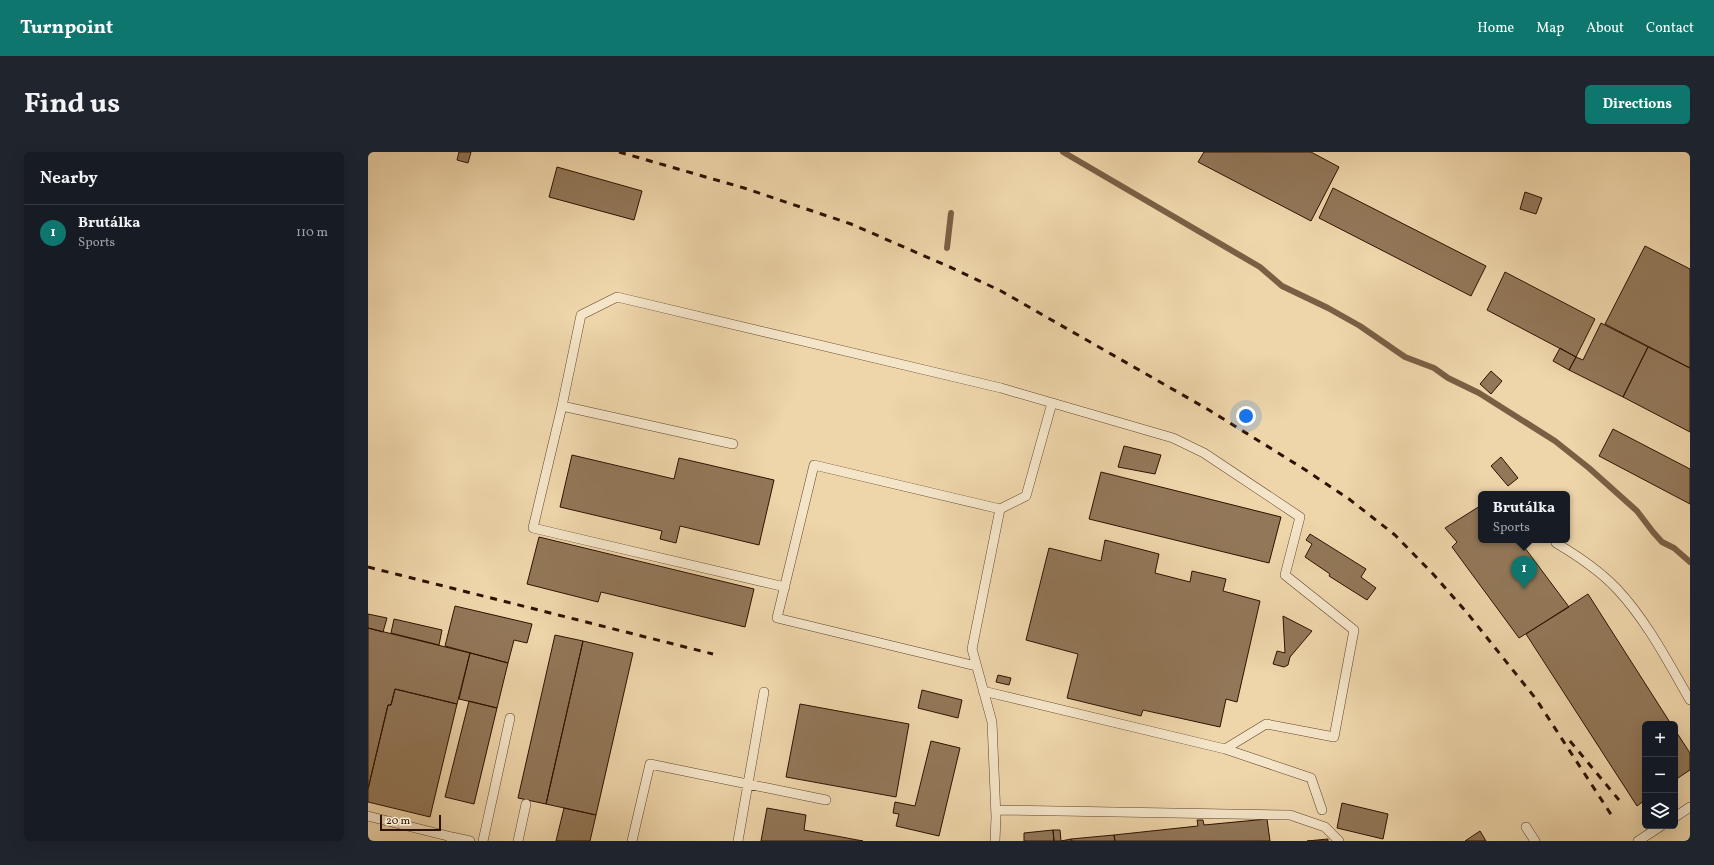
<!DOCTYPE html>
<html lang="en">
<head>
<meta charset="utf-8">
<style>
  :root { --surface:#171b24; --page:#20242c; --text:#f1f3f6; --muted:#9ea1a6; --line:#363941; --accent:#0f766e }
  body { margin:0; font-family:Vollkorn,serif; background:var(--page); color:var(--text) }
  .controls { position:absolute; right:12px; bottom:12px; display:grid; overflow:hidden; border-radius:6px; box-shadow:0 4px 16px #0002 }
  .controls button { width:36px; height:36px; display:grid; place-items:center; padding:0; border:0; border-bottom:1px solid var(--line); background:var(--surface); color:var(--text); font:20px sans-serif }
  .scale { position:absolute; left:12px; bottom:10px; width:61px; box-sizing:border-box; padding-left:4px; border:2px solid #2e1200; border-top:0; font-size:11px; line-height:14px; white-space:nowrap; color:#2e1200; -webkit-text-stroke:3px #f4e4c8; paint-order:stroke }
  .you { position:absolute; left:878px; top:264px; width:14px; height:14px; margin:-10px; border:3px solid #fff; border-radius:50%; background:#1a73e8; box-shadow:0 0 0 6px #1a73e833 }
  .badge { display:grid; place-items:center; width:26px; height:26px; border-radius:50%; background:var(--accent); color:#fff; font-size:13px; font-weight:700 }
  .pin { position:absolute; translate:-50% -33px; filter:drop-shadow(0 1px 2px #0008) }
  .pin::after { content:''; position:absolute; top:21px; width:14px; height:12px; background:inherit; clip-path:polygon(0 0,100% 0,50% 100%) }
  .popup { position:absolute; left:1110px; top:339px; width:92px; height:52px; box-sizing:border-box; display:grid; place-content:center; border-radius:6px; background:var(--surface); filter:drop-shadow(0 1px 3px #0005); font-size:13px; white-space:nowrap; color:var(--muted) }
  .popup b { font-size:15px; color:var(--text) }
  .popup::after { content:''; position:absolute; left:50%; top:100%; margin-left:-8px; border:8px solid transparent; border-top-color:var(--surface) }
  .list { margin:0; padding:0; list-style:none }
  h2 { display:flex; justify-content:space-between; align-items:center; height:52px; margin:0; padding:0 16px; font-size:17px }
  h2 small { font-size:13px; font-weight:400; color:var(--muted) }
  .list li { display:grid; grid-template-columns:26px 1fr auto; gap:12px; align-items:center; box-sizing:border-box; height:56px; padding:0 16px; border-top:1px solid var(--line) }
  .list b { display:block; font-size:15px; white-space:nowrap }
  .list p { margin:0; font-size:13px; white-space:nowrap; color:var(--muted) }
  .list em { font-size:13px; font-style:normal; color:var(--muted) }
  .icon { flex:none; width:22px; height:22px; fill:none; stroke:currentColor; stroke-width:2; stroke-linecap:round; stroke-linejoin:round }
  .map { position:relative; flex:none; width:1322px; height:689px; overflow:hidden; border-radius:6px }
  header { display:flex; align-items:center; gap:24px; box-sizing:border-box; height:56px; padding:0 20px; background:var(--accent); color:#fff }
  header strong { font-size:19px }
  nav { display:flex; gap:22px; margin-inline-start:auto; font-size:14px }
  .intro { display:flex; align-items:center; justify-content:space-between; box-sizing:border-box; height:96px; padding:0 24px }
  h1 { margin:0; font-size:28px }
  .button { padding:10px 18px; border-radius:6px; background:var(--accent); color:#fff; font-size:14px; font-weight:700 }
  main { display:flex; gap:24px; padding:0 24px }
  aside { flex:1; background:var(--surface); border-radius:6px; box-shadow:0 4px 16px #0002 }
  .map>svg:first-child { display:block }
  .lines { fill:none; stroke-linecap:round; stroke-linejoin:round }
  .stream { stroke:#7a5f43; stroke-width:6 }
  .building { fill:#927758; stroke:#2e1200 }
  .lane-casing { stroke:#5e432a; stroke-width:10 }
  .lane { stroke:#f4e4c8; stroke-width:9 }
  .rail { stroke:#2e1200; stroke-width:3; stroke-dasharray:7 7; stroke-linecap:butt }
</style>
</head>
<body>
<header>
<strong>Turnpoint</strong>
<nav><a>Home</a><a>Map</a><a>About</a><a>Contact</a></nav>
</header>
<div class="intro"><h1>Find us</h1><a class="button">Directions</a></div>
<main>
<aside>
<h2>Nearby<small></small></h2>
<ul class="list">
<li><span class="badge">1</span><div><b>Brutálka</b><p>Sports</p></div><em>110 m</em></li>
</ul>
</aside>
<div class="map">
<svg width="1322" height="689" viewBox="0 0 1322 689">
  <rect width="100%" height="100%" fill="#eed5aa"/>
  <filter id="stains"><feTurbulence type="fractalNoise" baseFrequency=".005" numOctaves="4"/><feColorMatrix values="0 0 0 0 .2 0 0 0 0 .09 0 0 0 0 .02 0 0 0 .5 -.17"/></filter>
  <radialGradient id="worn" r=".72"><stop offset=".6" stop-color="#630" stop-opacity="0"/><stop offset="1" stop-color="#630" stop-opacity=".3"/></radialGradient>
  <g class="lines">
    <path class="stream" d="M695 0 892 115 914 134 960 156 992 174 1037 205 1066 216 1080 226 1111 241 1187 289 1221 316 1269 359 1285 380 1294 390 1306 396 1322 410
      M579 96 583 61"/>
  </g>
  <path class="building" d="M91 0H103L100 11 89 8Z
    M836 0H943L971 15 943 69 830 10Z
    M189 15 274 39 266 68 181 45Z
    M965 36 1118 114 1103 144 951 66Z
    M1157 40 1174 46 1168 62 1152 57Z
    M1277 94 1322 117V216L1237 172Z
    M1137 120 1227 167 1208 205 1119 158Z
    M1233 171 1280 195 1255 245 1201 218 1208 205 1215 208Z
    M1280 195 1322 216V280L1255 245Z
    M1192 196 1208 205 1201 218 1185 209Z
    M1123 219 1134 229 1123 242 1112 232Z
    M1245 277 1322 317V352L1231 304Z
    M756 294 793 303 787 322 750 315Z
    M204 303 306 327 311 306 406 328 391 393 312 374 308 391 292 387 294 379 192 355Z
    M1133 305 1150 326 1140 334 1123 314Z
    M733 320 913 365 901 411 721 367Z
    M1112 354 1113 355V388H1151L1201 455 1151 486 1084 395 1089 390 1077 376Z
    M942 382 998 417 993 425 1008 436 999 448 961 424 962 422 937 405 944 392 938 388Z
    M171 385 386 437 377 475 233 440 230 450 159 432Z
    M737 388 791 402 787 421 822 430 824 419 858 427 855 439 892 449 869 550 858 547 852 575 775 558 773 564 699 546 710 502 658 488 681 396 733 409Z
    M1220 442 1303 572H1277V648L1269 654 1158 482Z
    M87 454 164 472 159 491 146 488 140 511 77 494Z
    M0 462 19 466 15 480 0 476Z
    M915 464 944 479 922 505 920 513 916 515 905 512 909 499 917 501Z
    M26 467 74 478 71 493 23 481Z
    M0 476 102 501 89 552 27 537 23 553H20L0 637Z
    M187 483 215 489 178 652 150 646Z
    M215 489 265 501 228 663 178 652Z
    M102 501 140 511 129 556 91 547Z
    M630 523 643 526 641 533 628 530Z
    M27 537 89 552 62 665 0 650V637L20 553H23Z
    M554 538 594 548 590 566 550 556Z
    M101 549 129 556 106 652 77 645Z
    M432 552 541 572 528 645 418 625Z
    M1307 578 1322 601V618L1307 628Z
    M563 589 592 596 571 684 528 674 531 662 525 661 527 650 547 654Z
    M974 651 1020 662 1015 687 969 676Z
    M196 656 228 663 222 689H188Z
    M399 656 438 663 436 678 495 689H393Z
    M899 667 902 689H747L746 683 830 674 829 668H835L836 673Z
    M685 678H692L693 689 703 687 704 689H686Z
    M685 678 686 689H656V681Z
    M1112 679 1118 689H1097Z
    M746 683 747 689H704L703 687Z
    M960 687V689H939Z"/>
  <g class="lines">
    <g class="lane-casing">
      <path id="lane" d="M194 254 165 376 417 435
        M365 292 194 254 213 163 249 145 633 236 805 286 836 301 932 365 917 423 986 478 966 585 898 572 857 597 615 539
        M632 357 658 344 684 251
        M1188 391C1210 404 1231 418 1249 437 1279 469 1300 510 1322 548
        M608 514 409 466 446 313 632 357 604 497 624 570 628 665 627 689
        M857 597 943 626 954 658
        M628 658 922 663 957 675 971 689
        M0 664 84 685
        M1307 665 1322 655
        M1158 675 1167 689
        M83 689 84 685 102 689
        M115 689 142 566
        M150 689 158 652
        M264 689 282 612 458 648
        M370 689 396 540
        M1270 689 1293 674"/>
    </g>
    <use href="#lane" class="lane"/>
    <path class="rail" d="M251 0 376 36 483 72 584 116 633 139 841 258 936 317 981 347 1027 383 1066 423 1100 462 1168 547 1244 664
      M0 415 345 502
      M1202 589 1251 648"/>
  </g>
  <rect width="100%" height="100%" filter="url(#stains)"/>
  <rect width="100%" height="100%" fill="url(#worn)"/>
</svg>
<div class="controls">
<button>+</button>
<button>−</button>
<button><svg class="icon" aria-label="layers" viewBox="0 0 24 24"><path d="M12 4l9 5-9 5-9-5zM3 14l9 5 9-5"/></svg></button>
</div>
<div class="scale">20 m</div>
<div class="you"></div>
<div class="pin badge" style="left:1156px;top:437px">1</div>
<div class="popup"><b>Brutálka</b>Sports</div>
</div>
</main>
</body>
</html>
